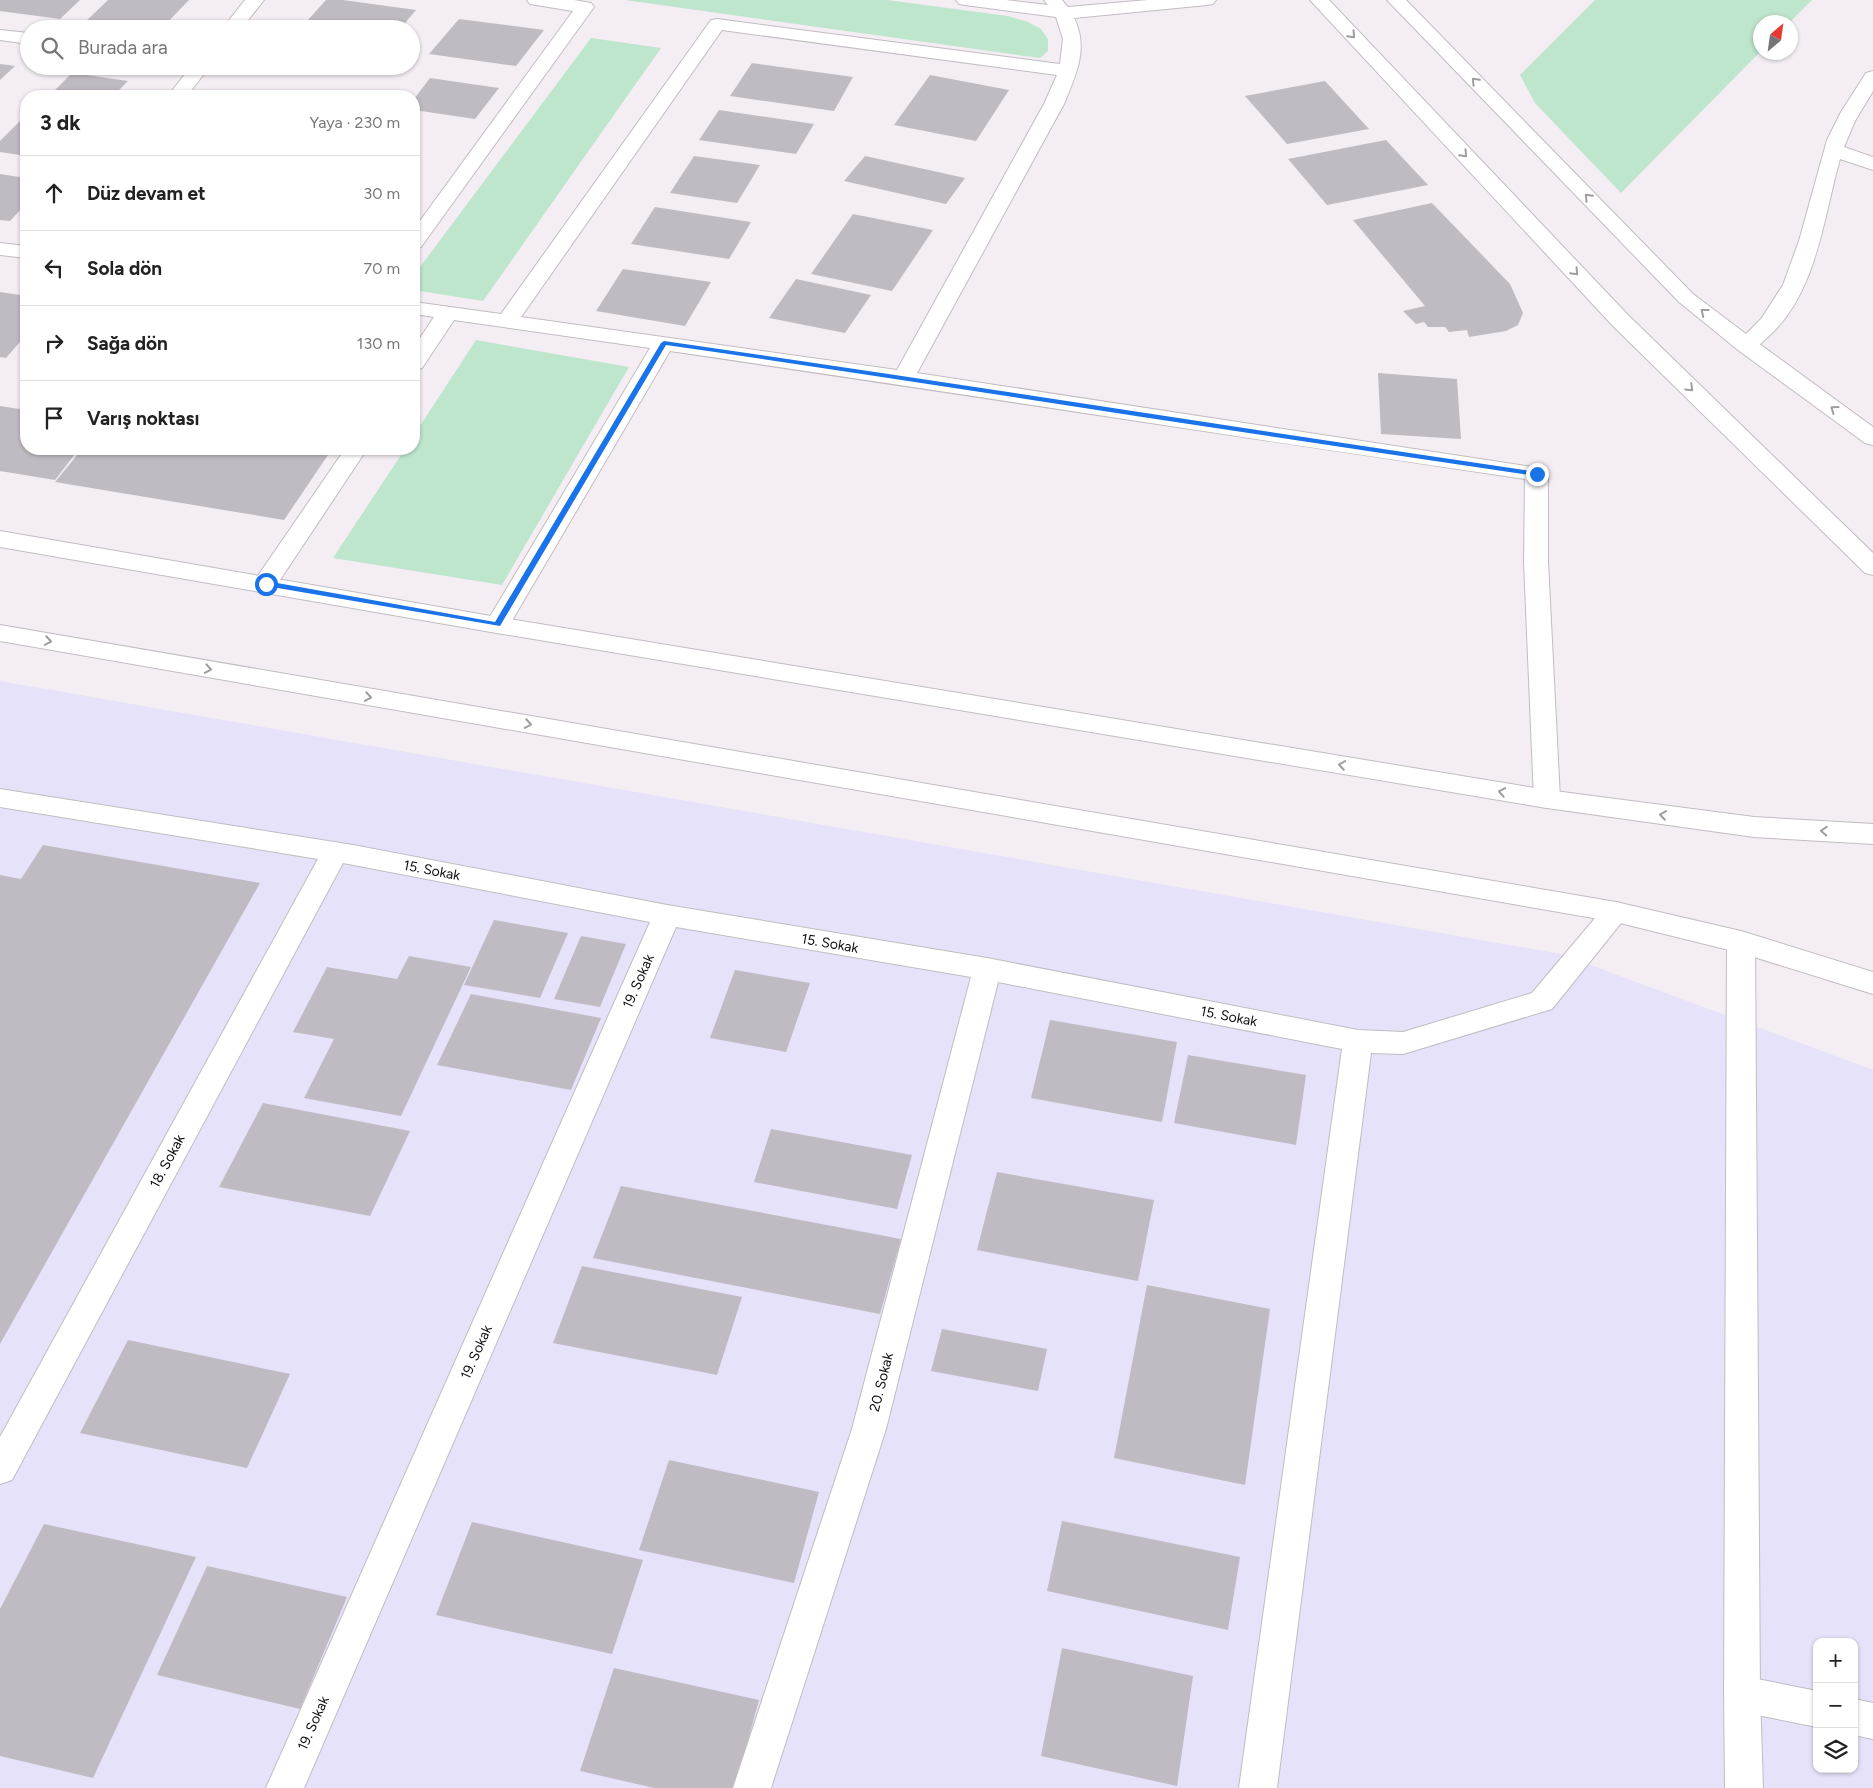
<!DOCTYPE html>
<html lang="tr">
<head>
<meta charset="utf-8">
<style>
  :root { --surface:#fff; --page:#f6f6f6; --text:#222; --muted:#767676; --line:#e0e0e0 }
  body { margin:0; font-family:Figtree,sans-serif; background:var(--page); color:var(--text) }
  .controls { position:absolute; right:15px; bottom:15px; display:grid; overflow:hidden; border-radius:10px; box-shadow:0 1px 4px #0004 }
  .controls button { width:45px; height:45px; display:grid; place-items:center; padding:0; border:0; border-bottom:1px solid var(--line); background:var(--surface); color:var(--text); font:25px sans-serif }
  .compass { position:absolute; left:1753px; top:15px; width:45px; height:45px; border-radius:50%; background:var(--surface); box-shadow:0 1px 4px #0004; rotate:29deg }
  .stop { position:absolute; width:15px; height:15px; margin:-11px; border:4px solid #1a73e8; border-radius:50%; background:#fff }
  .stop.end { background:#1a73e8; border-color:#fff; box-shadow:0 1px 5px #0008 }
  .list { margin:0; padding:0; list-style:none }
  h2 { display:flex; justify-content:space-between; align-items:center; height:65px; margin:0; padding:0 20px; font-size:21px }
  h2 small { font-size:16px; font-weight:400; color:var(--muted) }
  .list li { display:grid; grid-template-columns:32px 1fr auto; gap:15px; align-items:center; box-sizing:border-box; height:75px; padding:0 20px; border-top:1px solid var(--line) }
  .list b { display:block; font-size:19px; white-space:nowrap }
  .list em { font-size:16px; font-style:normal; color:var(--muted) }
  .icon { flex:none; width:28px; height:28px; fill:none; stroke:currentColor; stroke-width:2; stroke-linecap:round; stroke-linejoin:round }
  .map { position:relative; flex:none; width:1873px; height:1788px; overflow:hidden }
  .search { position:absolute; background:var(--surface); box-shadow:0 1px 4px #0004; left:20px; top:20px; width:400px; height:55px; display:flex; align-items:center; gap:12px; box-sizing:border-box; padding:0 18px; border-radius:28px; color:var(--muted); font-size:19px }
  .panel { position:absolute; background:var(--surface); box-shadow:0 1px 4px #0004; left:20px; top:90px; width:400px; height:365px; border-radius:20px }
  .map>svg:first-child { display:block }
  .industrial { fill:#e5e2f9; fill-rule:evenodd }
  .green { fill:#bee6cd }
  .building { fill:#c0bbc3 }
  .lines { fill:none; stroke-linecap:round; stroke-linejoin:round }
  .service-casing { stroke:#c3bcc2; stroke-width:2 }
  .minor-casing { stroke:#c3bcc2; stroke-width:2 }
  .tertiary-casing { stroke:#c3bcc2; stroke-width:2 }
  .secondary-casing { stroke:#c3bcc2; stroke-width:2 }
  .service { fill:#fff; fill-rule:evenodd }
  .minor { fill:#fff; fill-rule:evenodd }
  .tertiary { fill:#fff; fill-rule:evenodd }
  .secondary { fill:#fff; fill-rule:evenodd }
  .oneway { stroke:#9f9e9f }
  .route { fill:#1a73e8 }
  .labels { text-anchor:middle; stroke-width:4.5; stroke-linejoin:round; paint-order:stroke }
  .street-label { font-size:14px; fill:#0e0c0e; stroke:#fff }
</style>
</head>
<body>
<div class="map">
<svg width="1873" height="1788" viewBox="0 0 1873 1788">
  <rect width="100%" height="100%" fill="#f4edf3"/>
  <path class="industrial" d="M0 681 1561 954 1873 1070V1788H0ZM1817 1642H1854V1769H1817Z"/>
  <path class="green" d="M625 0H887L1008 16 1028 22 1041 29 1048 39V51L1040 58Z
    M1595 0H1812L1790 22H1760V52L1621 193 1535 103 1520 75Z
    M591 38 661 48 483 301 414 290V275Z
    M476 340 629 367 502 585 333 558 405 449H414V435Z"/>
  <path class="building" d="M0 0H80L60 19 0 11Z
    M108 0H189L161 29H123L84 23Z
    M326 0H343L416 10 400 29H300Z
    M459 19 544 30 516 66 429 54Z
    M752 63 853 77 834 111 730 96Z
    M0 64 15 66 0 80Z
    M72 73 128 81 113 96H49Z
    M930 75 1009 90 976 141 894 125Z
    M430 78 499 88 475 119 414 110V99Z
    M1325 81 1369 129 1287 144 1245 96Z
    M719 110 814 124 796 154 699 140Z
    M21 120 26 121V156L0 152V141Z
    M1386 140 1428 185 1327 205 1288 159Z
    M694 156 760 165 737 203 670 193Z
    M865 156 965 178 946 204 844 181Z
    M0 174 26 178V204L10 221 0 220Z
    M1432 203 1510 284 1523 313 1518 325 1506 331 1469 337 1467 330 1449 332 1445 327H1428L1424 322 1416 324 1403 311 1425 306 1353 220Z
    M655 207 751 222 729 259 631 244Z
    M853 214 933 230 892 291 811 274Z
    M623 269 711 282 685 326 596 311Z
    M796 279 871 295 845 333 769 318Z
    M0 292 26 296V335L6 358 0 357Z
    M1378 373 1457 379 1461 439 1381 434Z
    M0 406 26 410V449H79L55 480 0 471Z
    M82 449H291L328 455 284 520 55 482Z
    M43 845 260 883 0 1344V875L21 879Z
    M494 920 568 933 540 998 464 985Z
    M581 936 626 944 600 1007 554 999Z
    M409 956 471 967 401 1116 304 1098 334 1039 293 1032 327 967 397 979Z
    M735 970 810 983 786 1052 710 1038Z
    M471 994 601 1018 571 1090 437 1065Z
    M1050 1020 1177 1042 1162 1122 1031 1098Z
    M1188 1055 1306 1075 1296 1145 1174 1123Z
    M263 1103 410 1131 370 1216 219 1187Z
    M771 1129 912 1155 897 1209 754 1182Z
    M997 1172 1154 1200 1138 1281 977 1250Z
    M621 1186 901 1239 880 1314 593 1258Z
    M582 1266 742 1297 717 1375 553 1343Z
    M1147 1285 1270 1309 1245 1485 1114 1458Z
    M942 1329 1047 1349 1038 1391 931 1371Z
    M128 1340 290 1374 247 1468 80 1433Z
    M669 1460 819 1492 794 1583 639 1550Z
    M1062 1521 1240 1557 1228 1630 1047 1591Z
    M472 1522 643 1560 612 1654 436 1615Z
    M44 1524 196 1557 93 1778 0 1756V1609Z
    M207 1566 347 1597 300 1709 157 1675Z
    M1062 1648 1193 1676 1177 1786 1041 1756Z
    M614 1668 759 1700 735 1788H654L580 1771Z"/>
  <g class="lines">
    <g class="service-casing">
      <path id="service" d="M1742 1676 1817 1691V1727L1742 1712 1729 1706 1724 1694 1729 1682Z
        M1854 1699 1873 1703V1739L1854 1735Z"/>
    </g>
    <g class="minor-casing">
      <path id="minor" d="M245 0H264L241 29H222Z
        M527 0H574L591 3 594 7 421 247 414 249V229L573 11 530 4Z
        M956 0H1006L1048 5 1044 0H1062L1068 7 1148 0H1216L1213 4 1207 5 1074 18C1089 48 1076 75 1064 104L917 373 1545 469 1548 474V562L1560 799 1556 806 1547 808 1538 806 1534 799 1524 562 1525 479C1240 438 955 392 670 351L506 631 497 633 488 631 485 625 650 348 454 320 422 368 414 370V347L434 317 414 314V302L501 314 711 20 717 19 1060 64 1063 39 1056 17 965 5 959 4ZM722 30 1057 75 1044 104 897 370 521 317Z
        M0 30 29 33V44L0 40Z
        M191 66H210L187 96H168Z
        M1873 71V91L1855 121 1844 147 1873 157V170L1840 159C1823 219 1817 293 1768 337 1758 346 1752 353 1738 350L1735 345 1761 319 1783 285 1799 241 1827 140 1841 112 1866 73Z
        M0 243 26 246V258L0 255Z
        M345 449H367L274 589 265 591 256 589 253 583Z
        M0 789 353 845 667 905 987 958 1358 1030 1403 1032 1532 993 1606 905 1616 902 1626 905 1630 912 1552 1009 1403 1054 1371 1053 1277 1788H1239L1342 1049 998 982 886 1429 771 1788H733L852 1429 971 977 676 927 304 1788H266L650 922 343 863 12 1480 0 1484V1437L318 859 0 807Z"/>
    </g>
    <g class="tertiary-casing">
      <path id="tertiary" d="M1741 931 1751 935 1755 942 1760 1694 1763 1788H1725L1724 1694 1727 942 1731 935Z"/>
    </g>
    <g class="secondary-casing">
      <path id="secondary" d="M1310 0H1329L1629 316 1873 553V575L1865 573 1613 326Z
        M1387 0H1406L1693 294 1754 340 1873 427V445L1865 443 1738 350 1679 302Z
        M0 531 497 617 1547 790 1754 817 1873 824V844L1754 837 1547 808 497 633 0 547Z
        M0 625 1616 902 1741 931 1873 972V994L1741 953 1616 922 0 641Z"/>
    </g>
    <use href="#service" class="service"/>
    <use href="#minor" class="minor"/>
    <use href="#tertiary" class="tertiary"/>
    <use href="#secondary" class="secondary"/>
  </g>
  <defs><path id="oneway-chevron" d="M-2-3.5L2.5 0L-2 3.5" fill="none" stroke-width="1.6" stroke-linecap="round" stroke-linejoin="round" transform="scale(1.25)"/></defs>
  <g class="oneway">
    <use href="#oneway-chevron" transform="translate(1352 35) rotate(47)"/>
    <use href="#oneway-chevron" transform="translate(1475 81) rotate(-134)"/>
    <use href="#oneway-chevron" transform="translate(1464 154) rotate(47)"/>
    <use href="#oneway-chevron" transform="translate(1588 197) rotate(-134)"/>
    <use href="#oneway-chevron" transform="translate(1575 272) rotate(47)"/>
    <use href="#oneway-chevron" transform="translate(1704 312) rotate(-142)"/>
    <use href="#oneway-chevron" transform="translate(1690 388) rotate(44)"/>
    <use href="#oneway-chevron" transform="translate(1834 409) rotate(-144)"/>
    <use href="#oneway-chevron" transform="translate(48 641) rotate(10)"/>
    <use href="#oneway-chevron" transform="translate(208 669) rotate(10)"/>
    <use href="#oneway-chevron" transform="translate(368 697) rotate(10)"/>
    <use href="#oneway-chevron" transform="translate(528 724) rotate(10)"/>
    <use href="#oneway-chevron" transform="translate(1342 765) rotate(-171)"/>
    <use href="#oneway-chevron" transform="translate(1502 792) rotate(-170)"/>
    <use href="#oneway-chevron" transform="translate(1663 815) rotate(-172)"/>
    <use href="#oneway-chevron" transform="translate(1824 831) rotate(-177)"/>
  </g>
  <path class="route" d="M664 341C955 383 1246 429 1537 472L1540 474 1537 476C1246 434 957 387 666 345L500 626 266 586 262 584 266 581 495 622 661 343Z"/>
  <g class="labels">
    <g class="street-label">
      <text transform="translate(432 870) rotate(11)" y="5">15. Sokak</text>
      <text transform="translate(830 943) rotate(10)" y="5">15. Sokak</text>
      <text transform="translate(638 981) rotate(-66)" y="5">19. Sokak</text>
      <text transform="translate(1229 1016) rotate(11)" y="5">15. Sokak</text>
      <text transform="translate(167 1161) rotate(-62)" y="5">18. Sokak</text>
      <text transform="translate(476 1352) rotate(-66)" y="5">19. Sokak</text>
      <text transform="translate(881 1382) rotate(-76)" y="5">20. Sokak</text>
      <text transform="translate(313 1723) rotate(-66)" y="5">19. Sokak</text>
    </g>
  </g>
</svg>
<div class="controls">
<button>+</button>
<button>−</button>
<button><svg class="icon" aria-label="layers" viewBox="0 0 24 24"><path d="M12 4l9 5-9 5-9-5zM3 14l9 5 9-5"/></svg></button>
</div>
<svg class="compass" viewBox="-18 -18 36 36"><path d="M0-13l5 13h-10z" fill="#e53935"/><path d="M0 13l5-13h-10z" fill="#767676"/></svg>
<div class="stop" style="left:266px;top:584px"></div>
<div class="stop end" style="left:1537px;top:474px"></div>
<div class="search"><svg class="icon" aria-label="search" viewBox="0 0 24 24"><circle cx="10" cy="10" r="6"/><path d="M15 15l6 6"/></svg>Burada ara</div>
<section class="panel">
<h2>3 dk<small>Yaya · 230 m</small></h2>
<ul class="list">
<li><svg class="icon" aria-label="ahead" viewBox="0 0 24 24"><path d="M12 20V5M6 11l6-6 6 6"/></svg><div><b>Düz devam et</b></div><em>30 m</em></li>
<li><svg class="icon" aria-label="left" viewBox="0 0 24 24"><path d="M17 20v-9H6M10 6l-5 5 5 5"/></svg><div><b>Sola dön</b></div><em>70 m</em></li>
<li><svg class="icon" aria-label="right" viewBox="0 0 24 24"><path d="M7 20v-9h11M14 6l5 5-5 5"/></svg><div><b>Sağa dön</b></div><em>130 m</em></li>
<li><svg class="icon" aria-label="arrive" viewBox="0 0 24 24"><path d="M6 21V4h12l-3 4 3 4H6"/></svg><div><b>Varış noktası</b></div></li>
</ul>
</section>
</div>
</body>
</html>
